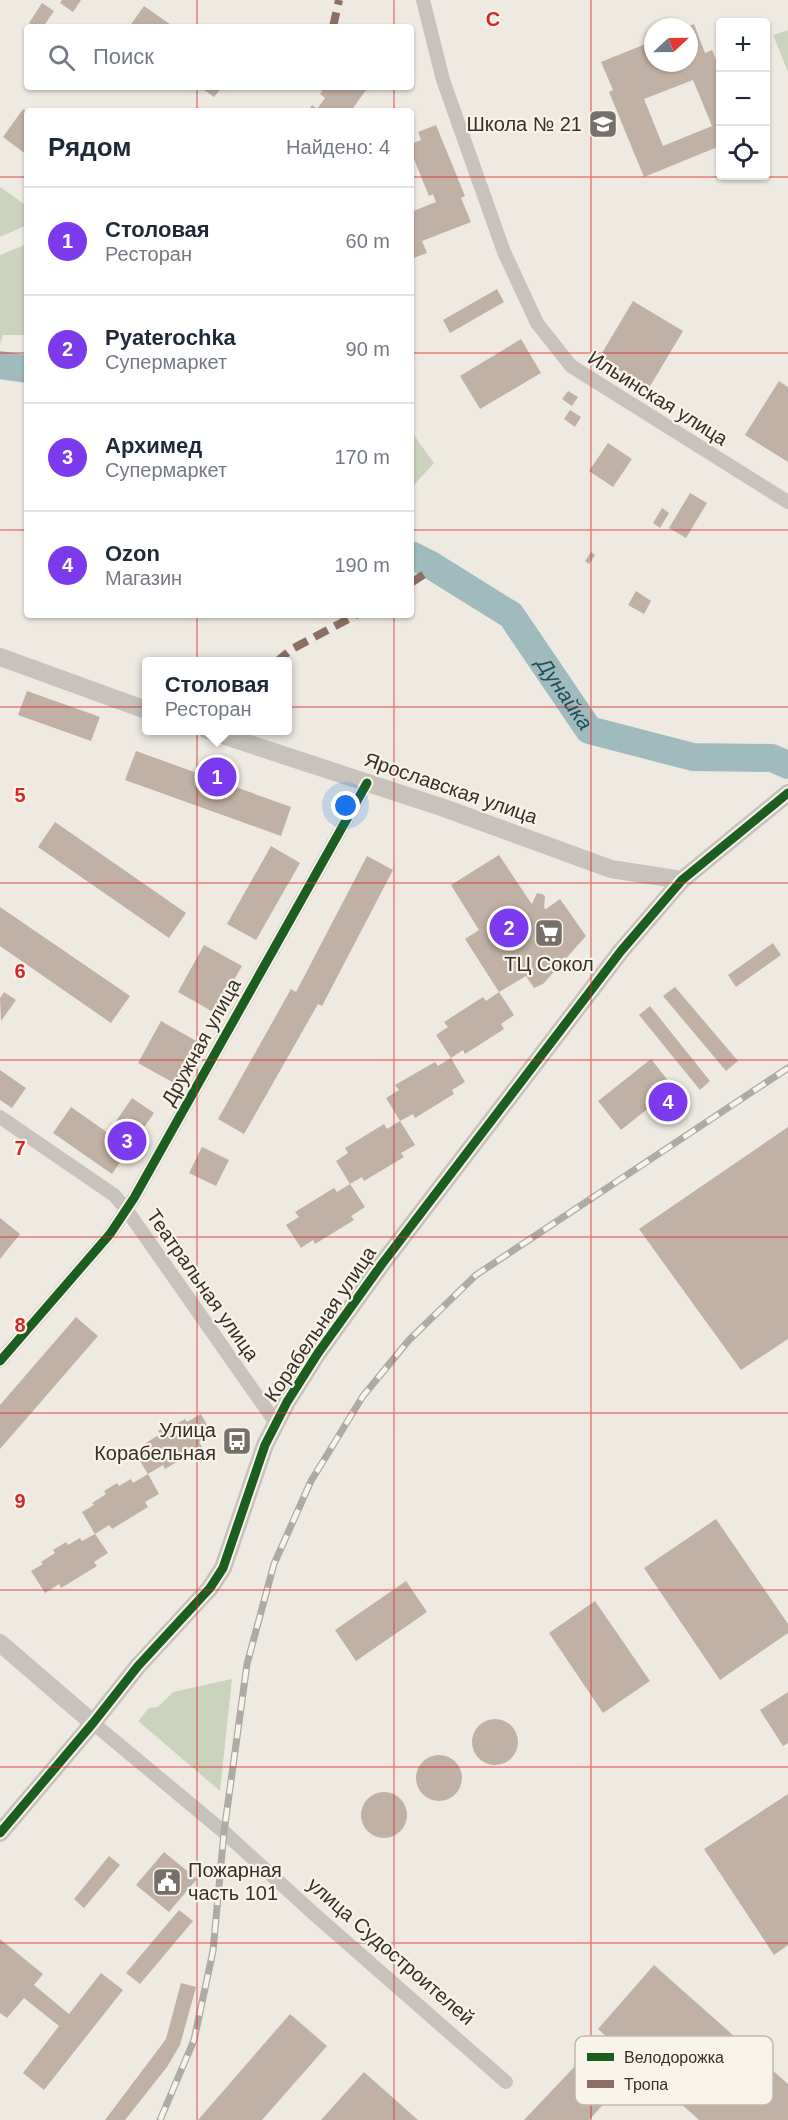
<!DOCTYPE html>
<html lang="ru">
<head>
<meta charset="utf-8">
<style>
  :root { --surface:#fff; --page:#f6f6f7; --text:#1f2937; --muted:#747a83; --line:#e0e1e3; --accent:#7c3aed }
  body { margin:0; font-family:Arial,sans-serif; background:var(--page); color:var(--text) }
  .controls { position:absolute; right:18px; top:18px; display:grid; overflow:hidden; border-radius:6px; box-shadow:0 2px 4px #0004 }
  .controls button { width:54px; height:54px; display:grid; place-items:center; padding:0; border:0; border-bottom:2px solid var(--line); background:var(--surface); color:var(--text); font:30px sans-serif }
  .compass { position:absolute; left:644px; top:18px; width:54px; height:54px; border-radius:50%; background:var(--surface); box-shadow:0 2px 4px #0004; rotate:68deg }
  .you { position:absolute; left:346px; top:806px; width:21px; height:21px; margin:-15px; border:4px solid #fff; border-radius:50%; background:#1a73e8; box-shadow:0 0 0 9px #1a73e833 }
  .badge { display:grid; place-items:center; width:39px; height:39px; border-radius:50%; background:var(--accent); color:#fff; font-size:20px; font-weight:700 }
  .pin { position:absolute; translate:-50% -50%; border:3px solid #fff; box-shadow:0 2px 6px #0006 }
  .popup { position:absolute; left:142px; top:657px; width:150px; height:78px; box-sizing:border-box; display:grid; place-content:center; border-radius:6px; background:var(--surface); filter:drop-shadow(0 2px 4px #0005); font-size:20px; white-space:nowrap; color:var(--muted) }
  .popup b { font-size:22px; color:var(--text) }
  .popup::after { content:''; position:absolute; left:50%; top:100%; margin-left:-12px; border:12px solid transparent; border-top-color:var(--surface) }
  .list { margin:0; padding:0; list-style:none }
  h2 { display:flex; justify-content:space-between; align-items:center; height:78px; margin:0; padding:0 24px; font-size:26px }
  h2 small { font-size:20px; font-weight:400; color:var(--muted) }
  .list li { display:grid; grid-template-columns:39px 1fr auto; gap:18px; align-items:center; box-sizing:border-box; height:108px; padding:0 24px; border-top:2px solid var(--line) }
  .list b { display:block; font-size:22px; white-space:nowrap }
  .list p { margin:0; font-size:20px; white-space:nowrap; color:var(--muted) }
  .list em { font-size:20px; font-style:normal; color:var(--muted) }
  .icon { flex:none; width:33px; height:33px; fill:none; stroke:currentColor; stroke-width:2; stroke-linecap:round; stroke-linejoin:round }
  .map { position:relative; flex:none; width:788px; height:2120px; overflow:hidden }
  .search { position:absolute; background:var(--surface); box-shadow:0 2px 4px #0004; left:24px; top:24px; width:390px; height:66px; display:flex; align-items:center; gap:15px; box-sizing:border-box; padding:0 21px; border-radius:6px; color:var(--muted); font-size:22px }
  .panel { position:absolute; background:var(--surface); box-shadow:0 2px 4px #0004; left:24px; top:108px; width:390px; height:510px; border-radius:6px }
  .map>svg:first-child { display:block }
  .green { fill:#ccd3bd }
  .lines { fill:none; stroke-linecap:round; stroke-linejoin:round }
  .river { stroke:#a0bbbe; stroke-width:28 }
  .building { fill:#c1b0a4; fill-rule:evenodd }
  .minor { stroke:#c7c2bb; stroke-width:14 }
  .tertiary { stroke:#c7c2bb; stroke-width:18 }
  .rail-casing { stroke:#aeaaa5; stroke-width:7 }
  .rail { stroke:#f9f4ea; stroke-width:4.5; stroke-dasharray:14; stroke-linecap:butt }
  .quiet { stroke:#8d6e63; stroke-width:8; stroke-dasharray:15 8; stroke-linecap:butt }
  .cycleway-casing { stroke:#f9f4ea; stroke-width:13 }
  .cycleway { stroke:#1b5e20; stroke-width:9 }
  .grid { fill:none; stroke:#d62828; stroke-width:1.5; stroke-opacity:0.55 }
  .labels { text-anchor:middle; stroke-width:4.5; stroke-linejoin:round; paint-order:stroke }
  .poi-label { font-size:20px; fill:#372f29; stroke:#f9f4ea; text-anchor:end }
  .street-label { font-size:20px; fill:#372f29; stroke:#f9f4ea }
  .water-label { font-size:21px; font-style:italic; fill:#204e58; stroke:#f9f4ea }
  .key { fill:#f9f4ea; stroke:#bfb9b0; stroke-width:1.5 }
  .key-label { font-size:16px; fill:#372f29 }
  .grid-label { font-size:20px; text-anchor:middle; font-weight:bold; fill:#d62828; stroke:#f9f4ea; stroke-width:4.5; stroke-linejoin:round; paint-order:stroke }
</style>
</head>
<body>
<div class="map">
<svg width="788" height="2120" viewBox="0 0 788 2120">
  <rect width="100%" height="100%" fill="#eeeae2"/>
  <path class="green" d="M788 30V72L773 35Z
    M0 187 27 206V225L0 237Z
    M27 244V335H3L0 344V255Z
    M411 431 434 463 413 486 411 485Z
    M232 1679 220 1791 138 1721 149 1708 158 1707 173 1692Z"/>
  <g class="lines">
    <g class="river">
      <path d="M0 365 27 369"/>
      <path id="s1" d="M411 555 429 564 511 615 589 730 693 757 772 758 788 765"/>
    </g>
  </g>
  <path class="building" d="M62 0H81L73 12 60 3Z
    M42 3 54 11 43 27H34L29 23Z
    M144 6 174 27H129Z
    M694 24 705 53 712 50 720 70V146L644 177 609 92 613 90 601 62 653 41V63H689V26ZM693 80 712 126 663 146 644 99Z
    M200 87H222L214 97Z
    M325 87H368L351 111H308L312 105 317 109 325 98 320 94Z
    M23 109 27 112V155L3 137Z
    M436 125 465 196 461 198 471 222 422 241 427 253 411 259V220L414 219 411 212 436 202 433 194 429 196 411 152V144L421 140 418 132Z
    M497 289 504 302 450 333 443 320Z
    M633 301 683 331 649 388 599 358Z
    M521 339 541 373 480 409 460 376Z
    M779 381 788 387V462L745 435Z
    M568 391 578 397 572 406 562 399Z
    M570 410 581 417 575 427 564 419Z
    M608 443 632 459 613 487 589 471Z
    M690 493 707 503 686 538 669 528Z
    M662 508 669 513 660 528 653 523Z
    M591 552 595 555 589 564 585 561Z
    M636 591 651 601 644 614 628 605Z
    M27 691 100 717 91 741 18 715Z
    M136 751 291 807 281 836 125 780Z
    M55 822 186 913 169 938 38 847Z
    M271 846 300 863 256 940 227 924Z
    M499 855 531 903 532 904 537 893 542 894 545 896 544 908 546 909 560 899 586 936 543 984 534 988 526 976 499 992 465 939 479 930 451 885Z
    M367 856 393 870 322 1006 318 1004 244 1134 218 1119 291 989 296 992Z
    M0 907 130 996 111 1023 0 946Z
    M773 943 781 955 736 987 728 975Z
    M204 945 242 966 215 1013 178 992Z
    M675 987 738 1061 726 1071 663 996Z
    M4 992 16 1000 1 1021 0 998Z
    M499 992 514 1015 501 1024 504 1029 465 1054 463 1050 451 1058 465 1082 452 1090 454 1094 415 1118 413 1114 400 1121 386 1098 399 1090 395 1085 435 1062 438 1066 451 1058 436 1035 448 1027 444 1022 483 997 486 1001Z
    M650 1006 710 1081 700 1090 639 1015Z
    M161 1021 198 1042 174 1083 138 1063Z
    M651 1059 674 1088 621 1130 598 1101Z
    M0 1070 26 1088 12 1108 0 1100Z
    M132 1098 154 1113 112 1174 53 1133 71 1107 108 1133Z
    M400 1121 415 1145 401 1153 404 1157 364 1181 362 1177 350 1184 365 1207 351 1216 354 1220 315 1244 313 1240 301 1248 286 1225 299 1217 295 1212 334 1188 337 1192 350 1184 336 1161 348 1153 345 1148 384 1124 387 1129Z
    M788 1127V1339L741 1370 639 1229Z
    M202 1147 229 1160 216 1186 189 1173Z
    M0 1218 20 1234 0 1259Z
    M76 1317 98 1336 0 1449V1405Z
    M201 1414 212 1434 199 1442 202 1447 165 1469 163 1465 148 1474 135 1453 147 1445 146 1443 160 1434 158 1431 171 1423 173 1426 185 1419 187 1422Z
    M148 1474 159 1494 145 1502 148 1507 112 1529 109 1525 95 1534 82 1512 94 1505 92 1503 106 1494 104 1491 117 1483 119 1486 131 1479 133 1483Z
    M716 1519 788 1624V1633L720 1680 644 1568Z
    M95 1534 108 1553 94 1562 97 1566 61 1588 59 1584 45 1593 31 1571 43 1564 41 1562 55 1553 53 1550 66 1542 68 1545 80 1538 82 1541Z
    M406 1581 427 1612 356 1661 335 1630Z
    M595 1601 650 1681 603 1713 549 1633Z
    M788 1692V1743L783 1746 760 1710Z
    M472 1742a23 23 0 1 1 46 0a23 23 0 1 1-46 0Z
    M416 1778a23 23 0 1 1 46 0a23 23 0 1 1-46 0Z
    M361 1815a23 23 0 1 1 46 0a23 23 0 1 1-46 0Z
    M788 1794V1945L774 1955 704 1849Z
    M164 1852 197 1879 169 1912 136 1885Z
    M109 1856 120 1865 84 1908 74 1899Z
    M179 1910 193 1921 140 1984 126 1973Z
    M0 1939 43 1974 34 1985 69 2014 101 1973 123 1990 44 2090 23 2073 59 2026 24 1998 7 2018 0 2013Z
    M654 1965 788 2084V2120H699L598 2029Z
    M181 1983 196 1987 180 2045 167 2067 125 2120H105L166 2039Z
    M290 2014 327 2046 262 2120H198Z
    M577 2064 612 2095 589 2120H524Z
    M364 2072 418 2120H321Z"/>
  <g class="lines">
    <path class="minor" d="M423 0 443 80 504 252 537 323 571 366 788 502
      M0 1117 114 1195 126 1209 276 1423
      M0 1361 110 1234 134 1198 367 783
      M93 1723 224 1832 313 1913 506 2082"/>
    <path class="tertiary" d="M0 657 146 710
      M207 730 444 808 611 869 682 880
      M0 1643 93 1723
      M0 1833 93 1723 138 1666 210 1588 223 1568 265 1445 287 1402 318 1353 382 1264 621 951 682 880 788 793"/>
    <g class="rail-casing">
      <path id="rail" d="M160 2120 194 2040 213 1951 224 1832 247 1664 274 1564 311 1481 363 1396 409 1340 476 1275 788 1068"/>
    </g>
    <use href="#rail" class="rail"/>
    <path class="quiet" d="M333 27 339 0
      M411 583 426 573
      M276 662 292 649 356 615"/>
    <g class="cycleway-casing">
      <path id="cycleway" d="M0 1361 110 1234 134 1198 367 783
        M0 1833 93 1723 138 1666 210 1588 223 1568 265 1445 287 1402 318 1353 382 1264 621 951 682 880 788 793"/>
    </g>
    <use href="#cycleway" class="cycleway"/>
  </g>
  <path class="grid" d="M197 0V27M394 0V27M591 0V2120M197 87V111M394 87V111M0 177H27M411 177H788M0 353H27M411 353H788M0 530H27M411 530H788M197 615V2120M394 615V2120M0 707H788M0 883H788M0 1060H788M0 1237H788M0 1413H788M0 1590H788M0 1767H788M0 1943H788"/>
  <defs>
    <g id="school-square" transform="scale(1.5)"><rect x="-9" y="-9" width="18" height="18" rx="4" fill="#77706a" stroke="#f9f4ea"/><path d="M0-5L7-2L0 1L-7-2ZM-4 1L0 2.5L4 1V4Q0 6-4 4Z" fill="#fff"/></g>
    <g id="supermarket-square" transform="scale(1.5)"><rect x="-9" y="-9" width="18" height="18" rx="4" fill="#77706a" stroke="#f9f4ea"/><path d="M-6-5.5h2.5l.6 2H6L4.5 2H-2.5L-4.4-4H-6ZM-1.5 3.2a1.3 1.3 0 1 0 .1 0ZM3 3.2a1.3 1.3 0 1 0 .1 0Z" fill="#fff"/></g>
    <g id="bus-square" transform="scale(1.5)"><rect x="-9" y="-9" width="18" height="18" rx="4" fill="#77706a" stroke="#f9f4ea"/><path d="M-5-6H5V4H4V6H2V4H-2V6H-4V4H-5ZM-3.5-4V0h7V-4ZM-3.5 1.2v1.5H-2V1.2ZM2 1.2v1.5H3.5V1.2Z" fill="#fff"/></g>
    <g id="civic-square" transform="scale(1.5)"><rect x="-9" y="-9" width="18" height="18" rx="4" fill="#77706a" stroke="#f9f4ea"/><path d="M-.6-6.5H3V-4.5H.6V-3L4-1V1h2V6H-6V1h2V-1L-.6-3ZM-1.2 2.5V6h2.4V2.5Z" fill="#fff"/></g>
  </defs>
  <g fill-rule="evenodd">
    <use href="#school-square" x="603" y="124"/>
    <use href="#supermarket-square" x="549" y="933"/>
    <use href="#bus-square" x="237" y="1441"/>
    <use href="#civic-square" x="167" y="1882"/>
  </g>
  <g class="labels">
    <g class="poi-label">
      <text x="582" y="131">Школа № 21</text>
      <text x="549" y="971" text-anchor="middle">ТЦ Сокол</text>
      <text x="216" y="1437">Улица<tspan x="216" dy="23">Корабельная</tspan></text>
      <text x="188" y="1877" text-anchor="start">Пожарная<tspan x="188" dy="23">часть 101</tspan></text>
    </g>
    <g class="street-label">
      <text transform="translate(658 398) rotate(32)" y="7">Ильинская улица</text>
      <text transform="translate(451 788) rotate(19)" y="7">Ярославская улица</text>
      <text transform="translate(201 1042) rotate(-61)" y="7">Дружная улица</text>
      <text transform="translate(203 1285) rotate(55)" y="7">Театральная улица</text>
      <text transform="translate(320 1324) rotate(-56)" y="7">Корабельная улица</text>
      <text transform="translate(391 1951) rotate(41)" y="7">улица Судостроителей</text>
    </g>
    <g class="water-label">
      <text dy="7" stroke="none"><textPath href="#s1" startOffset="212">Дунайка</textPath></text>
    </g>
  </g>
  <rect x="575" y="2036" width="198" height="69" rx="9" class="key"/>
  <rect x="587" y="2053" width="27" height="8" fill="#1b5e20"/>
  <rect x="587" y="2080" width="27" height="8" fill="#8d6e63"/>
  <g class="key-label">
    <text x="624" y="2063">Велодорожка</text>
    <text x="624" y="2090">Тропа</text>
  </g>
  <g class="grid-label">
    <text x="493" y="26">C</text>
    <text x="20" y="802">5</text>
    <text x="20" y="978">6</text>
    <text x="20" y="1155">7</text>
    <text x="20" y="1332">8</text>
    <text x="20" y="1508">9</text>
  </g>
</svg>
<div class="controls">
<button>+</button>
<button>−</button>
<button><svg class="icon" aria-label="locate" viewBox="0 0 24 24"><circle cx="12" cy="12" r="6"/><path d="M12 2v4M12 18v4M2 12h4M18 12h4"/></svg></button>
</div>
<svg class="compass" viewBox="-18 -18 36 36"><path d="M0-13l5 13h-10z" fill="#e53935"/><path d="M0 13l5-13h-10z" fill="#747a83"/></svg>
<div class="you"></div>
<div class="pin badge" style="left:217px;top:777px">1</div>
<div class="popup"><b>Столовая</b>Ресторан</div>
<div class="pin badge" style="left:509px;top:928px">2</div>
<div class="pin badge" style="left:127px;top:1141px">3</div>
<div class="pin badge" style="left:668px;top:1102px">4</div>
<div class="search"><svg class="icon" aria-label="search" viewBox="0 0 24 24"><circle cx="10" cy="10" r="6"/><path d="M15 15l6 6"/></svg>Поиск</div>
<section class="panel">
<h2>Рядом<small>Найдено: 4</small></h2>
<ul class="list">
<li><span class="badge">1</span><div><b>Столовая</b><p>Ресторан</p></div><em>60 m</em></li>
<li><span class="badge">2</span><div><b>Pyaterochka</b><p>Супермаркет</p></div><em>90 m</em></li>
<li><span class="badge">3</span><div><b>Архимед</b><p>Супермаркет</p></div><em>170 m</em></li>
<li><span class="badge">4</span><div><b>Ozon</b><p>Магазин</p></div><em>190 m</em></li>
</ul>
</section>
</div>
</body>
</html>
